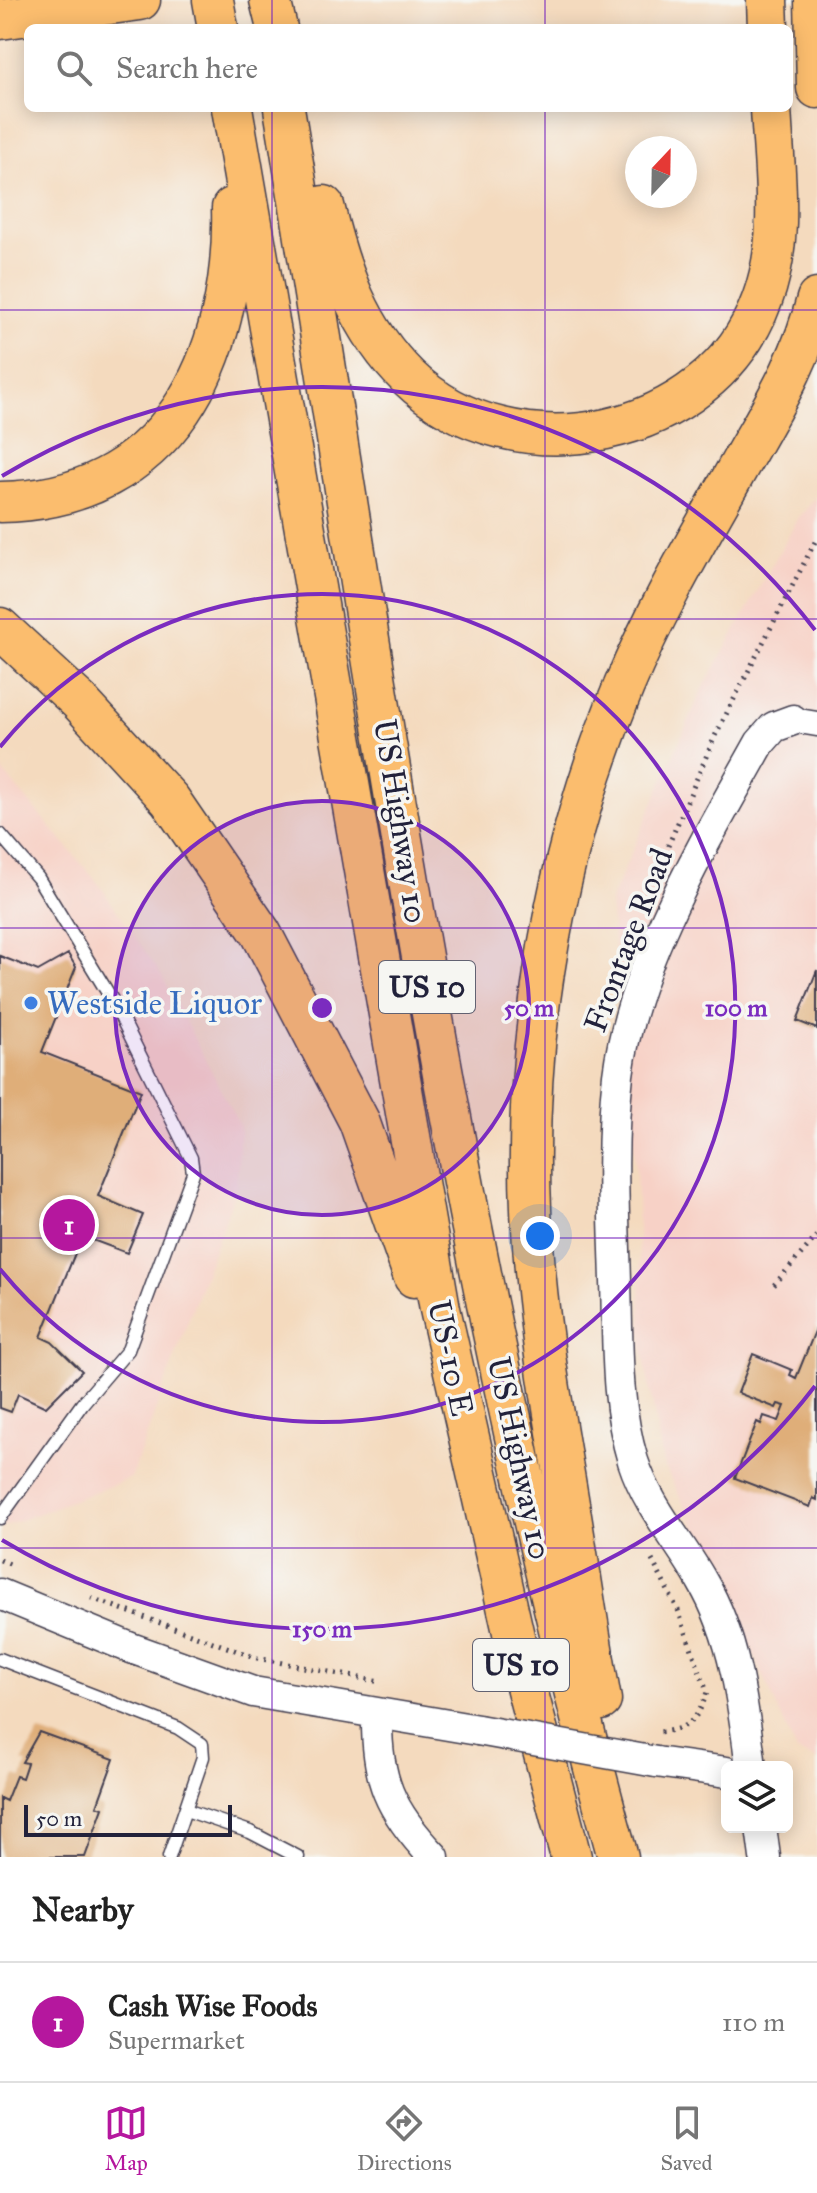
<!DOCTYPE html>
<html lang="en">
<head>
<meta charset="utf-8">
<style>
  :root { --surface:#fff; --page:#f6f6f6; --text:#222; --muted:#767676; --line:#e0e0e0; --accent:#b5179e }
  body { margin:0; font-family:"IM FELL Great Primer",serif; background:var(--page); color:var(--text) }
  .controls { position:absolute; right:24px; bottom:24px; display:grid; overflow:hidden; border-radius:12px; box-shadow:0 4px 20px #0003 }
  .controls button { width:72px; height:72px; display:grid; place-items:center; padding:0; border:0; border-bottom:2px solid var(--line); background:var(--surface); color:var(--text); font:40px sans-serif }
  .compass { position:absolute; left:625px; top:136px; width:72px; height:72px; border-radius:50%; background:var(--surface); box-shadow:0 4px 20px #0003; rotate:22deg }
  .scale { position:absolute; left:24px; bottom:20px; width:208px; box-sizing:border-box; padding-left:8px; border:4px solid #22223b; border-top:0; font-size:22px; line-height:28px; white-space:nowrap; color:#22223b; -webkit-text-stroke:6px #f6f6f2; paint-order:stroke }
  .you { position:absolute; left:540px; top:1236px; width:28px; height:28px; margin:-20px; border:6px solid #fff; border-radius:50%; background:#1a73e8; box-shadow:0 0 0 12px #1a73e833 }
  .badge { display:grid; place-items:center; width:52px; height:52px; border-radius:50%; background:var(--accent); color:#fff; font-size:26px; font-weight:700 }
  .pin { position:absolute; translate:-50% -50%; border:4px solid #fff; box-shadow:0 2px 8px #0006 }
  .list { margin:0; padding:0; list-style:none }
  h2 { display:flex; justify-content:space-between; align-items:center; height:104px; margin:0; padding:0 32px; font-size:34px }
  h2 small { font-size:26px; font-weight:400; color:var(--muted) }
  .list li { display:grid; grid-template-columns:52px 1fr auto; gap:24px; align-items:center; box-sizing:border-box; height:120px; padding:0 32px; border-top:2px solid var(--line) }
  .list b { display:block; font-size:30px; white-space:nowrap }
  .list p { margin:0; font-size:26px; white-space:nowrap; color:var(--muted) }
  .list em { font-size:26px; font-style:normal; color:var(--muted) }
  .icon { flex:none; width:44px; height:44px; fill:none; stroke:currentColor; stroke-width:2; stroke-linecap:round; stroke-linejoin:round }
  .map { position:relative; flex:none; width:817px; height:1857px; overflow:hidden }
  .search { position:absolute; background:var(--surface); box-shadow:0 4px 20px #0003; left:24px; right:24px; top:24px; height:88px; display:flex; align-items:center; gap:20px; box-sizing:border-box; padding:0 28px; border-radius:12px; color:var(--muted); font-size:30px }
  .sheet { height:224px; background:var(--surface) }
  nav { display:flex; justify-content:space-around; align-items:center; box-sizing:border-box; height:112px; border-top:2px solid var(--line); background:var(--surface); font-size:22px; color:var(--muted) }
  nav a { display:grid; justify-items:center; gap:4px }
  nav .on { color:var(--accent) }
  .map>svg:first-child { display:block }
  .built { fill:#f7d1c6 }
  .building { fill:#dfae79 }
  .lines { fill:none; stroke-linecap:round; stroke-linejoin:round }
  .service-casing { stroke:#423e4f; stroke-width:15 }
  .minor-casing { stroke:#423e4f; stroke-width:27 }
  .tertiary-casing { stroke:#423e4f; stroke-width:33 }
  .trunk-casing { stroke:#423e4f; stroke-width:43 }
  .path { stroke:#423e4f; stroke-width:5; stroke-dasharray:2 6; stroke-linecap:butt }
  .service { stroke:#fff; stroke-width:12 }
  .minor { stroke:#fff; stroke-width:24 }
  .tertiary { stroke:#fff; stroke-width:30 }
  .trunk { stroke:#fbbd6e; stroke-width:40 }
  .tertiary-bridge-casing { stroke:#423e4f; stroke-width:33; stroke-linecap:butt }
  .tertiary-bridge { stroke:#fff; stroke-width:30 }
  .grid { fill:none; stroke:#7b2cbf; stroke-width:2; stroke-opacity:0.55 }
  .ring { fill:none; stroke:#7b2cbf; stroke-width:4 }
  .shop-dot { fill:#3f7fe0; stroke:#f6f6f2; stroke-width:3 }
  .labels { text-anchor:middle; stroke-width:7; stroke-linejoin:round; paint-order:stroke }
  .shield { fill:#f6f6f2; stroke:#626272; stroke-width:2 }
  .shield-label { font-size:30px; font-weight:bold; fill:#22223b }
  .street-label { font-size:32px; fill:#22223b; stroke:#f6f6f2 }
  .shop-label { font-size:32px; fill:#366cbe; stroke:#f6f6f2; text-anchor:start }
  .centre { fill:#7b2cbf; stroke:#f6f6f2; stroke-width:4 }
  .ring-label { font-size:24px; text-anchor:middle; font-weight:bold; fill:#7b2cbf; stroke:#f6f6f2; stroke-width:7; stroke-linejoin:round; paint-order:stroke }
</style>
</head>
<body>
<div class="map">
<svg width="817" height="1857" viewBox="0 0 817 1857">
  <rect width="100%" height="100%" fill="#f6f6f2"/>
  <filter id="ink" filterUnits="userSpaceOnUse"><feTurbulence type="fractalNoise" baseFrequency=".0125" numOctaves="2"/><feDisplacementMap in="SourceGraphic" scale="16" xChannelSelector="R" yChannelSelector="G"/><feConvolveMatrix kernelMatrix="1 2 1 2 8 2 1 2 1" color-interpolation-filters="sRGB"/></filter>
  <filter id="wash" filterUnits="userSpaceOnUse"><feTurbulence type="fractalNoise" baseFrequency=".006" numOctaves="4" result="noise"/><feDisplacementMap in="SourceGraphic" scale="32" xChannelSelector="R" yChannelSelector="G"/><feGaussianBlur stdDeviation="1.8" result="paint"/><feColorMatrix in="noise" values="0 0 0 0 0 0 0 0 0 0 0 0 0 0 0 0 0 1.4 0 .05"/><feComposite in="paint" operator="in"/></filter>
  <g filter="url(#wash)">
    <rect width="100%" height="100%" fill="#f4dabe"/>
    <path class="built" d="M817 497V1760L797 1752 710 1557 663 1463 642 1345 636 1170 610 902 701 692 799 517Z
      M0 768 98 883 162 976 240 1126 237 1186 131 1478 0 1528Z"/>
    <g id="blocks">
      <path class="building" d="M68 954 76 967 42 1052 141 1091 98 1196 143 1215 127 1253 82 1236 41 1337 52 1342 82 1371 46 1407 18 1394 11 1412 0 1408V956L38 971Z
        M817 970V1029L797 1021Z
        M817 1326V1500L813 1498 810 1507 735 1478 757 1422 761 1424 764 1416 779 1421 785 1406 778 1404 776 1408 738 1393 753 1354 792 1370 790 1375 796 1378Z
        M39 1732 114 1759 97 1806 103 1808 85 1857H0V1798L6 1801 16 1776 22 1778 27 1763 22 1762Z"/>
    </g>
  </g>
  <g filter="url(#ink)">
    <use href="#blocks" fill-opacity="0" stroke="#423e4f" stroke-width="2"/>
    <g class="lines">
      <g class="service-casing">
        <path id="service" d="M0 834 38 878 114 1003 191 1158 193 1173 128 1350 82 1404 0 1518
          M0 1659 178 1728 202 1744 203 1757 169 1857
          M186 1810 250 1832 298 1857"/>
      </g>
      <g class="minor-casing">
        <path id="minor" d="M793 720 817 724"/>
      </g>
      <g class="tertiary-casing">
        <path id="tertiary" d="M0 1594 131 1648 253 1692 478 1730
          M377 1715C376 1779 389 1810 434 1857
          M656 1762 727 1772
          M751 1767C743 1704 735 1637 702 1581 679 1540 648 1507 633 1461 615 1402 618 1342 616 1281 614 1213 610 1142 618 1075 632 962 705 842 760 743L774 727 793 720
          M761 1827 765 1857"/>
      </g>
      <g class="trunk-casing">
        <path id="trunk" d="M213 0 218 28
          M270 0 277 28
          M767 0 768 28
          M815 0 817 88
          M0 19 140 0
          M232 108 440 1309 520 1663 571 1857
          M284 108C380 693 459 1285 618 1857
          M324 206C339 270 360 330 408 377 513 479 711 440 762 300 785 239 774 171 771 108
          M0 502C169 500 236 357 232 208
          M0 628 79 701 170 800 261 933 359 1121 414 1277
          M601 1700C589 1635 580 1569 569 1504 556 1426 542 1349 535 1270 517 1071 547 871 624 686 656 609 699 537 740 464 772 407 801 363 817 299"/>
      </g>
      <path class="path" d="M668 846 715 736 817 538
        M774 1285 817 1236
        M0 1560 12 1565
        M652 1560 678 1610 707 1692C698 1720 688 1730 658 1732
        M91 1598 257 1658 380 1682"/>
      <use href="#service" class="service"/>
      <use href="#minor" class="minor"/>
      <use href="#tertiary" class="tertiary"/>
      <use href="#trunk" class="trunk"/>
      <g class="tertiary-bridge-casing">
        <path id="tertiary-bridge" d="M478 1730 656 1762"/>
      </g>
      <use href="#tertiary-bridge" class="tertiary-bridge"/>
    </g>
  </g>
  <path class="grid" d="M272 0V28M545 0V28M272 108V1857M545 108V1857M0 310H817M0 619H817M0 928H817M0 1238H817M0 1548H817"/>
  <circle cx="322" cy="1008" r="207" fill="#7b2cbf" fill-opacity=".12"/>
  <g class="ring">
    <circle cx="322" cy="1008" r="207"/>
    <path d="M0 747A414 414 0 1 1 0 1269"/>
    <path d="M815 1386A621 621 0 0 1 2 1540M2 476A621 621 0 0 1 815 630"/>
  </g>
  <circle class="shop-dot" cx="31" cy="1003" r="8"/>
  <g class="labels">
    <g class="shield">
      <rect x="379" y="961" width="96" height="52" rx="6"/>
      <rect x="473" y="1639" width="96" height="52" rx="6"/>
    </g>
    <g class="shield-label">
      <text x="427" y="997">US 10</text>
      <text x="521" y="1675">US 10</text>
    </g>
    <g class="street-label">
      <text transform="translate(401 821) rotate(81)" y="11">US Highway 10</text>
      <text transform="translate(628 940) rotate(-69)" y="11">Frontage Road</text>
      <text transform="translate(451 1358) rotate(78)" y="11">US-10 E</text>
      <text transform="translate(520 1458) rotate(78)" y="11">US Highway 10</text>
    </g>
    <g class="shop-label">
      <text x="47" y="1014">Westside Liquor</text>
    </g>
  </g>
  <circle cx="322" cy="1008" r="12" class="centre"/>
  <g class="ring-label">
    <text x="529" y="1016">50 m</text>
    <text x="736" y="1016">100 m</text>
    <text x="322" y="1637">150 m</text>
  </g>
</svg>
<div class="controls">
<button><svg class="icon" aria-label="layers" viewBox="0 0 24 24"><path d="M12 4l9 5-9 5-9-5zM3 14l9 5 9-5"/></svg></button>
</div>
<svg class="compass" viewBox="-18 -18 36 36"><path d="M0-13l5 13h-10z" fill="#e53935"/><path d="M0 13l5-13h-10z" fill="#767676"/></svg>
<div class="scale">50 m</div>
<div class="you"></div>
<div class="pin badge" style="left:69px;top:1225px">1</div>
<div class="search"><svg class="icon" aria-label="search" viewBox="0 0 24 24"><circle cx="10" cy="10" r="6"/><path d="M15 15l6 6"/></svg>Search here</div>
</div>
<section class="sheet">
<h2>Nearby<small></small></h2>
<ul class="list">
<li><span class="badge">1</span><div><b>Cash Wise Foods</b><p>Supermarket</p></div><em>110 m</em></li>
</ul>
</section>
<nav>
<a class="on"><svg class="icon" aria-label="map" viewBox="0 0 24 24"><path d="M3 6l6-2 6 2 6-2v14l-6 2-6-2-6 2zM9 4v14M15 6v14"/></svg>Map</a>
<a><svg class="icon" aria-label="directions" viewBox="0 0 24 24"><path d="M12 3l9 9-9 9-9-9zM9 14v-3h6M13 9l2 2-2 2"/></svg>Directions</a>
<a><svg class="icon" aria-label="saved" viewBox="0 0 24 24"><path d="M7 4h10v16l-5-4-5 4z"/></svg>Saved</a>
</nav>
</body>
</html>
